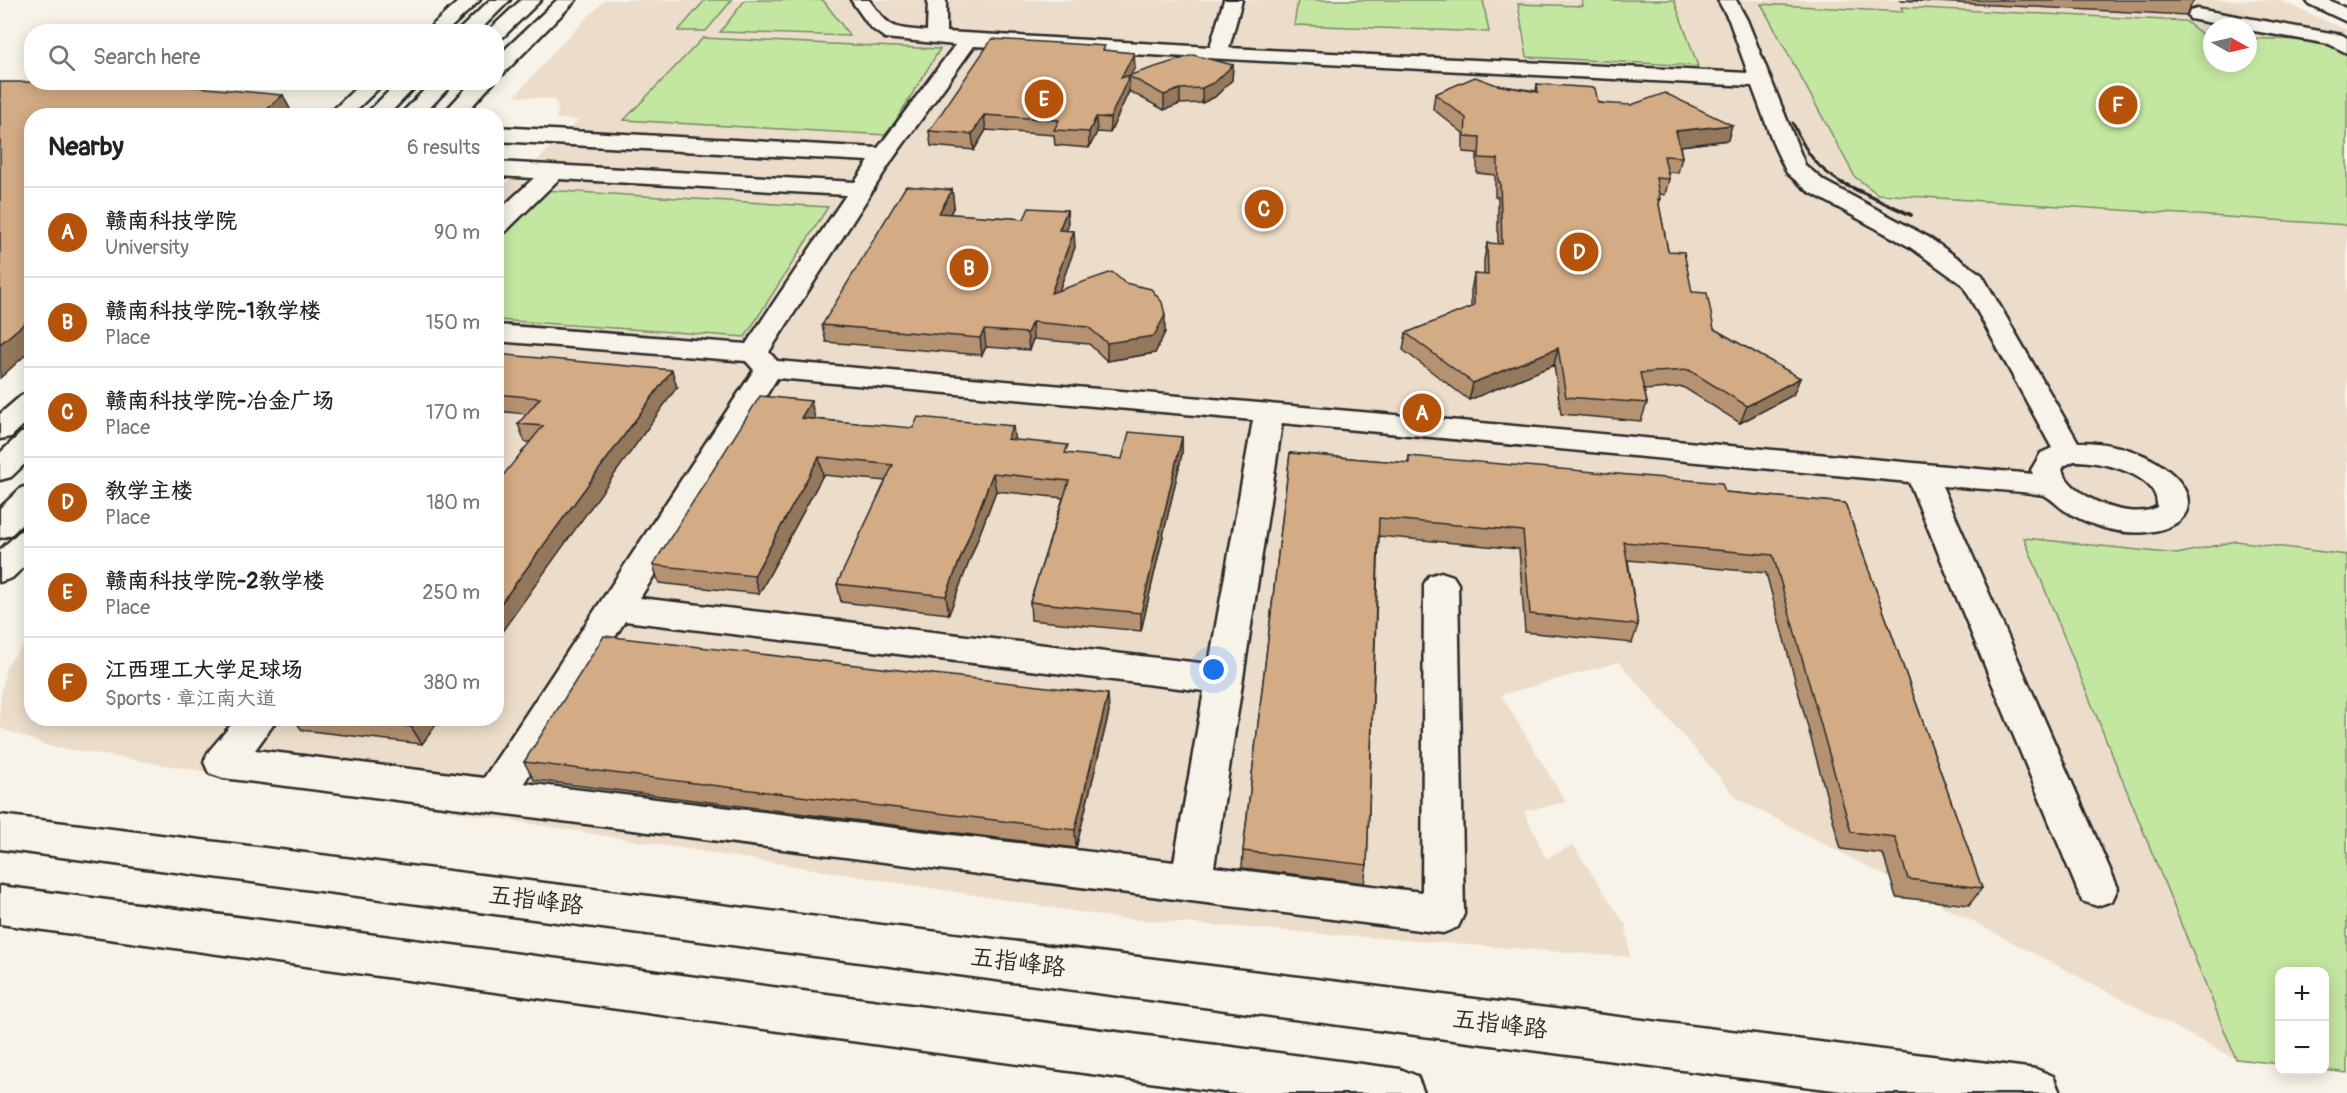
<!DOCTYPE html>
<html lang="en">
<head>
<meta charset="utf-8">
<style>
  :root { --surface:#fff; --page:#f6f6f6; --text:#222; --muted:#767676; --line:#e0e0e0; --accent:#b45309 }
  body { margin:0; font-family:Pangolin,"LXGW WenKai TC",sans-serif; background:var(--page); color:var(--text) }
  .controls { position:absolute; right:18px; bottom:18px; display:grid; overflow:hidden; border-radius:12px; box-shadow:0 3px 15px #0003 }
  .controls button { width:54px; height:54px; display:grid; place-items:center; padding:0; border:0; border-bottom:2px solid var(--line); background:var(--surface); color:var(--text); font:30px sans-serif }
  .compass { position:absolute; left:2203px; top:18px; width:54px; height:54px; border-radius:50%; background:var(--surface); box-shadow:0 3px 15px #0003; rotate:98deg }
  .you { position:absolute; left:1214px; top:670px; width:21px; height:21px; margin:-15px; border:4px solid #fff; border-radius:50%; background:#1a73e8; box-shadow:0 0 0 9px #1a73e833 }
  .badge { display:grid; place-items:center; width:39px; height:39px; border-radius:50%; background:var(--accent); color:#fff; font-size:20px; font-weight:700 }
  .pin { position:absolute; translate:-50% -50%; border:3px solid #fff; box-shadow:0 2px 6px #0006 }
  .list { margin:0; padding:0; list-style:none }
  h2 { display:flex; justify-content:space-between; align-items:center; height:78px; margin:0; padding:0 24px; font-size:26px }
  h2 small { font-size:20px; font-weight:400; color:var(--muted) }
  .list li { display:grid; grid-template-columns:39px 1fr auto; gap:18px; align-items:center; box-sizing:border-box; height:90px; padding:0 24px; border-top:2px solid var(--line) }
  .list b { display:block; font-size:22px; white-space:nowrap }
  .list p { margin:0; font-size:20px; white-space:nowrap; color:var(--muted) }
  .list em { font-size:20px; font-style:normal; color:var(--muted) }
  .icon { flex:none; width:33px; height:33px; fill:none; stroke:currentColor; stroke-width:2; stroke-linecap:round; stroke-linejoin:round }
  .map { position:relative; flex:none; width:2347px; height:1093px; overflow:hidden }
  .search { position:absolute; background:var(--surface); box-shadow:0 3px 15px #0003; left:24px; top:24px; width:480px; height:66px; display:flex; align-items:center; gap:15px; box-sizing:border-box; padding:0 21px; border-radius:24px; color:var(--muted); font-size:22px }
  .panel { position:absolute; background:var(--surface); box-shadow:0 3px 15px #0003; left:24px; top:108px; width:480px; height:618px; border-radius:24px }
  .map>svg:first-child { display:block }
  .built { fill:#ecddca; fill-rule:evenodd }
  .green { fill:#c3e7a1; stroke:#778966; stroke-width:1.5 }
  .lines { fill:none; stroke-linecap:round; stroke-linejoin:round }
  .minor-casing { stroke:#2b2b2b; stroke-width:5 }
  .tertiary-casing { stroke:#2b2b2b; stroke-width:5 }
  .secondary-casing { stroke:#2b2b2b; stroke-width:5 }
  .primary-casing { stroke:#2b2b2b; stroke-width:5 }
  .minor { fill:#f7f3e8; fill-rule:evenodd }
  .tertiary { fill:#f7f3e8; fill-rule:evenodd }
  .secondary { fill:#f7f3e8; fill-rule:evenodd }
  .primary { fill:#f7f3e8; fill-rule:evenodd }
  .rail-far1 { stroke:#2b2b2b; stroke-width:3 }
  .rail { stroke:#2b2b2b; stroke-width:4 }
  .wall { fill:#b59372; stroke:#2b2b2b; stroke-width:1.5 }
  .shaded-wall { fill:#94785c; stroke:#2b2b2b; stroke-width:1.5 }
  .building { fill:#d3ab84; stroke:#2b2b2b; stroke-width:1.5 }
  .labels { text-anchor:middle; stroke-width:4.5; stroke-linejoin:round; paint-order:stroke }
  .near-street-label { font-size:24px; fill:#2b2b2b; stroke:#f7f3e8 }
</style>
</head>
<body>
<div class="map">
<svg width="2347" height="1093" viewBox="0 0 2347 1093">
  <rect width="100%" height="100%" fill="#f7f3e8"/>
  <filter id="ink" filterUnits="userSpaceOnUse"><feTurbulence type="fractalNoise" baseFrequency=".0167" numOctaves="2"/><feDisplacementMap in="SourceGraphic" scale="12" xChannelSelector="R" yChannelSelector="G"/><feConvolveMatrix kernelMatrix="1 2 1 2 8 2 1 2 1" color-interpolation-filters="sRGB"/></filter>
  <g filter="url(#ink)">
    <path class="built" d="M605 0H2279L2347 30V1073L2325 1070 2324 972H2280L2279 1064 2236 1059 1738 799 1619 662 1501 695 1566 802 1524 811 1546 858 1573 845 1626 926 1630 957 1116 918 48 746 0 728V702L6 666 31 636 32 718H496L497 191 513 177H521L578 120 556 119 558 109 554 99 515 96 561 44ZM2212 27H2248V63H2212Z"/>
    <path class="green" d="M705 0H732L706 31H678Z
      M745 0H823L850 36 720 32Z
      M1298 0H1483L1489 32 1294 25Z
      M1582 0H1674L1698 66 1527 57 1518 4 1583 6Z
      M1761 4 1903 12 1901 7 2185 21 2206 37 2212 38V63H2248V38L2330 41 2347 53V225L1878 194 1855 177Z
      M703 38 940 49 887 135 624 120Z
      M543 190 828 207 745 337 497 320 496 237Z
      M2024 538 2177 554 2236 541 2347 555V1073L2325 1070 2324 972H2280L2279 1064 2236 1059Z"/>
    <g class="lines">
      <g class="minor-casing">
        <path id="minor" d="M851 0H869C891 29 891 28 927 31L928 0H946V32L1210 47 1224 0H1242L1229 48 1748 73 1729 20 1718 0H1736L1747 20 1805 165 1824 181 1928 237 1982 275 2078 442C2105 442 2138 449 2161 465 2200 492 2198 526 2147 532 2118 535 2088 525 2064 510 2058 506 2053 500 2046 496 2039 492 1957 487 1942 486L2118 888 2112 901 2097 906 2082 901 1909 482 1282 423 1214 867 1422 892 1424 584 1429 576 1441 572 1453 576 1458 584 1464 914 1458 927 1443 933 223 778 209 773 204 762 209 751 237 718H278L255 750 484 778 754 370 746 361 496 341V325L746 344 846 195 559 179 505 232 496 234V213L534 178 496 176V162L855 182 869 161 496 141V127L878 148 955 45 885 38 870 27ZM974 46 1752 86 1775 148 1787 173 1808 191 1910 247 1963 285 2052 448 2041 453 2031 470 2033 474 1384 414 777 361 769 352 894 157ZM777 378 1253 420 1209 664 640 598ZM2074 461C2099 461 2160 473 2157 507 2131 522 2072 498 2062 470L2064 466ZM625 621 1204 691 1174 862 524 783Z
          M2197 9 2342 35 2347 38V53L2329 44 2248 30V27H2233L2190 19 2188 15 2190 11Z"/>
      </g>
      <g class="tertiary-casing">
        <path id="tertiary" d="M460 0H480L446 32H425Z
          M557 0H576L503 74 496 76V58Z
          M362 82H385L350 116H327Z
          M472 82H494L463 116H441Z
          M32 392V417L11 437 0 439V414L22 395Z
          M32 528V559L12 578 0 582V550L20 531Z"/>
      </g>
      <g class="secondary-casing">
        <path id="secondary" d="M2306 0H2329L2347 9V22L2309 4Z
          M0 815 2036 1069 2053 1076 2060 1093H1857L0 849Z
          M0 886 1400 1069 1417 1076 1424 1093H1229L0 924Z"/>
      </g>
      <g class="primary-casing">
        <path id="primary" d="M490 0H510L478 32H457Z
          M521 0H541L503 37 496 39V32H487Z
          M398 82H420L387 116H364Z
          M432 82H454L422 116H399Z
          M32 431V457L11 477 0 480V453L21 433Z
          M32 485V514L11 535 0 538V508L21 488Z"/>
      </g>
      <use href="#minor" class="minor"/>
      <use href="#tertiary" class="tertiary"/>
      <use href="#secondary" class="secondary"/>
      <use href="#primary" class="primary"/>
      <path class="rail-far1" d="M1793 123C1806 153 1816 168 1845 185"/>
      <path class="rail" d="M1842 183 1911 215"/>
    </g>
    <path class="wall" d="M1898 0H2194L2186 15Z
      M1105 51 1135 67 1130 75 1233 65 1232 80 1215 97 1202 103 1180 104 1164 110 1129 91 1110 133 1097 132 1089 148 1055 145 1054 135 986 130 974 150 931 146 929 131Z
      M1537 84 1728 140 1680 146 1682 157 1678 173 1668 172 1669 179 1665 195 1659 194 1660 200 1659 205 1668 251 1714 329 1800 378 1793 395 1740 423 1683 387 1644 390 1647 403 1641 421 1561 414 1554 365 1469 400 1403 350 1406 333 1471 308V291L1474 274 1484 275V260L1487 243 1498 244V197H1495V175L1477 173V153L1463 152V133L1433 109 1435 94 1497 85 1536 91Z
      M952 190 954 206 950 214 1024 219 1067 210 1068 226 1066 230 1075 247 1059 290 1165 332 1155 353 1107 361 1089 344 1033 339 1029 350 986 347 982 355 826 342 822 325Z
      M496 354 677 387 530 442H525L518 424 527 414 496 411Z
      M815 418V419L1014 440 1069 454 1122 459 1182 437V454L1141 631 1031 620 1030 602 1063 498 996 491 949 614 841 602 837 584 886 481 823 475 759 594 659 583 653 565Z
      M1290 453 1408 463 1409 456 1725 492 1845 503 1982 888 1969 905 1896 897 1883 854 1841 849 1766 573 1628 560 1638 625 1632 643 1525 632 1519 549 1379 536 1367 865 1364 883 1242 868 1243 851Z
      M1109 712 1076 848 534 780 524 762Z
      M293 718H441L422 744 302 730Z"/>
    <path class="shaded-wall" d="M1134 53 1135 67 1130 76H1129V91L1110 133V118L1121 78Z
      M1233 65 1232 80 1215 97 1202 103V88Z
      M1180 89V104L1164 110V95Z
      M283 95 292 113 289 116H259Z
      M984 115 986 130 974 150 972 134Z
      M1096 117 1097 132 1089 148V132Z
      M1732 125 1728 140 1672 147 1676 131Z
      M952 190 954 206 942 229 939 213Z
      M1067 210 1068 226 1060 246 1059 230Z
      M1074 231 1075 247 1052 310 1051 293Z
      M1165 315V332L1155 353 1107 361V343Z
      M32 317V349L0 378V344Z
      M1032 322 1033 339 1029 350 1027 333Z
      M984 330 986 347 982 355 980 338Z
      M1558 348 1554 365 1469 400 1473 383Z
      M672 370 677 387 496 640V610Z
      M1800 378 1793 395 1740 423 1747 406Z
      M811 401 815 418 806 435 801 418Z
      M1013 426 1015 443 1007 439Z
      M1182 437V454L1141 631V613Z
      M819 457 823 475 759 594 754 576Z
      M993 473 996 491 949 614 946 596Z
      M1108 694 1109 712 1076 848 1075 830Z
      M417 718H441L422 744 411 727Z"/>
    <path class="building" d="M992 39 1105 46 1103 50 1134 53 1121 78 1193 55 1233 65 1215 82 1202 88 1180 89 1164 95 1129 76 1110 118 1096 117 1089 132 1054 130 1059 120 984 115 972 134 929 131Z
      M1475 77 1497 85 1538 92 1537 84 1595 88 1598 103 1631 105 1665 93 1732 125 1676 131 1682 157 1664 156 1669 179 1656 178 1660 200 1658 199 1668 251 1684 252 1692 292 1707 293 1714 329 1800 378 1747 406 1689 370 1640 373 1647 403 1566 397 1558 348 1473 383 1406 333 1474 306V274L1488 275 1487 243 1502 244 1500 182 1498 181V159L1479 158 1480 137 1465 136 1466 118 1435 94Z
      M0 82H142L283 95 259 116H32V317L0 344Z
      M906 186 952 190 939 213 1024 219 1029 208 1067 210 1059 230 1074 231 1051 293 1112 272 1125 283 1151 289 1162 302 1165 315 1154 336 1107 343 1088 327 1032 322 1027 333 984 330 980 338 822 325Z
      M496 354 672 370 496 610V484L543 426 518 424 540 398 496 394Z
      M760 396 811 401 801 418 913 428 918 417 1013 426 1007 439 1068 445 1065 453 1122 459 1129 432 1182 437 1141 613 1030 602 1069 481 993 473 946 596 837 584 893 465 819 457 754 576 653 565Z
      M1290 453 1409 463V456L1722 483 1725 492 1845 503 1982 888 1908 879 1895 837 1851 832 1773 555 1624 542 1638 625 1530 614 1523 531 1379 518 1367 865 1243 851Z
      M604 636 1108 694 1075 830 524 762Z
      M343 718H417L411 727Z"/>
  </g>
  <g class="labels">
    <g class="near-street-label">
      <text transform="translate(536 900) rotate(7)" y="8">五指峰路</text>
      <text transform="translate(1018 962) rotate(7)" y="8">五指峰路</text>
      <text transform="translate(1500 1024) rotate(7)" y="8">五指峰路</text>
    </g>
  </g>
</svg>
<div class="controls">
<button>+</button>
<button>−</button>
</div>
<svg class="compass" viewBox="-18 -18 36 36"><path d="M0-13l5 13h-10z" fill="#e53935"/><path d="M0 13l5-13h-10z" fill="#767676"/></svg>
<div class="you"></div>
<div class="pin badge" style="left:1422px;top:413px">A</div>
<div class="pin badge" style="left:969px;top:268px">B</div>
<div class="pin badge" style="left:1264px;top:209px">C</div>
<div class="pin badge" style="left:1579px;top:252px">D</div>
<div class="pin badge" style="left:1044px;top:99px">E</div>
<div class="pin badge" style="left:2118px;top:105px">F</div>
<div class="search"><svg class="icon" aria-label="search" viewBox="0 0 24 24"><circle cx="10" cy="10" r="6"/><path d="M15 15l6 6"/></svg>Search here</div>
<section class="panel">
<h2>Nearby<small>6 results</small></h2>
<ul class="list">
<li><span class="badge">A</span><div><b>赣南科技学院</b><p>University</p></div><em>90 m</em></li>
<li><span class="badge">B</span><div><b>赣南科技学院-1教学楼</b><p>Place</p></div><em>150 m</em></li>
<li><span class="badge">C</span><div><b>赣南科技学院-冶金广场</b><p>Place</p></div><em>170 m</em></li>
<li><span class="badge">D</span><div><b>教学主楼</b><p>Place</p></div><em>180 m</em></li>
<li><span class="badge">E</span><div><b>赣南科技学院-2教学楼</b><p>Place</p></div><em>250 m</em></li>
<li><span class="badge">F</span><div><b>江西理工大学足球场</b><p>Sports · 章江南大道</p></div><em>380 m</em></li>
</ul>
</section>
</div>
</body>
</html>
